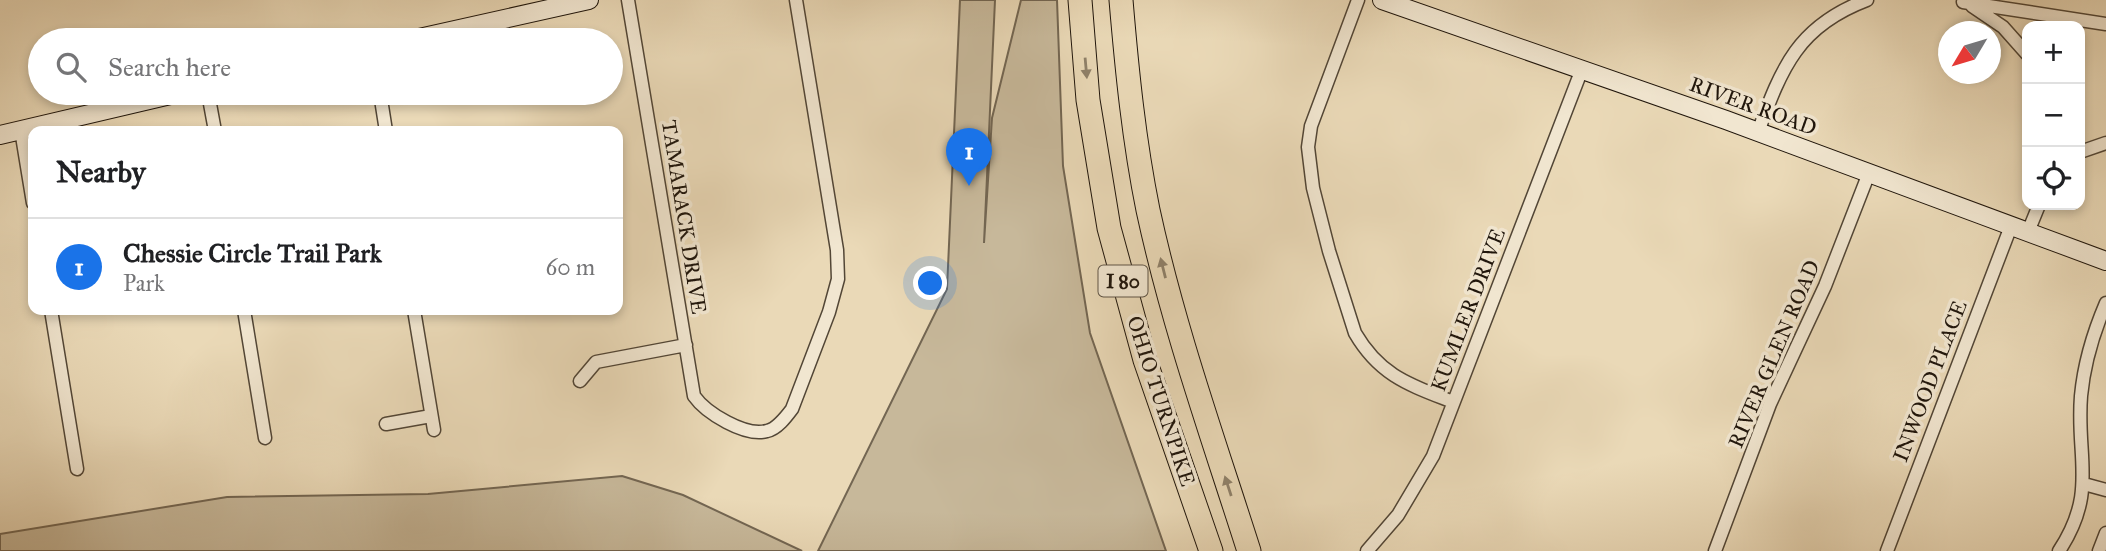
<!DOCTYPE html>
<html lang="en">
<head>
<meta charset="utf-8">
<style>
  :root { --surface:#fff; --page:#f6f6f6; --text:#202124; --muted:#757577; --line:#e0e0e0; --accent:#1a73e8 }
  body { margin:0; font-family:"IM FELL Great Primer",serif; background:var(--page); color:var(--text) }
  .controls { position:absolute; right:21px; top:21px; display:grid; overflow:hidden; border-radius:14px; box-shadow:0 4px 10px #0003 }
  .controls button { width:63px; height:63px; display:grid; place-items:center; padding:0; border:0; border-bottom:2px solid var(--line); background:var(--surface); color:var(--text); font:35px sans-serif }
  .compass { position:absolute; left:1938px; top:21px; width:63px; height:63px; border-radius:50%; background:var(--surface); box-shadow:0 4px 10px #0003; rotate:232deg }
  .you { position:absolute; left:931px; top:284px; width:24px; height:24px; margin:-18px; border:5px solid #fff; border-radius:50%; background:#1a73e8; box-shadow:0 0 0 10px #1a73e833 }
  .badge { display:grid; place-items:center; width:46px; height:46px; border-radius:50%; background:var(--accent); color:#fff; font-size:23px; font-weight:700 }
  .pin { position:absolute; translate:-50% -58px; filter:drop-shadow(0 2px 4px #0008) }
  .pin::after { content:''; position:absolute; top:37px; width:24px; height:21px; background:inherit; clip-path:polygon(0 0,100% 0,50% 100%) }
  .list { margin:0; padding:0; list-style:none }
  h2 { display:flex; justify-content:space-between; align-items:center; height:91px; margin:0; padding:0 28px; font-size:30px }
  h2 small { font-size:23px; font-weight:400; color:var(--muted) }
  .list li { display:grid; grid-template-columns:46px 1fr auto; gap:21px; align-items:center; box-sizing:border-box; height:98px; padding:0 28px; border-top:2px solid var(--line) }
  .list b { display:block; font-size:26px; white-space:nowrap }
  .list p { margin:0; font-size:23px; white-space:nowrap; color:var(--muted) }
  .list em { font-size:23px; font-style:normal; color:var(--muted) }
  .icon { flex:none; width:38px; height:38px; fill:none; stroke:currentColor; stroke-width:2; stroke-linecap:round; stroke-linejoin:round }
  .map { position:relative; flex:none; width:2106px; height:551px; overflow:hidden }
  .search { position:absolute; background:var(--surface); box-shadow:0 4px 10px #0003; left:28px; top:28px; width:595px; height:77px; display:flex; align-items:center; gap:18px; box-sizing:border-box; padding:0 24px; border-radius:38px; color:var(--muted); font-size:26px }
  .panel { position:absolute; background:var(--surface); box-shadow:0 4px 10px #0003; left:28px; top:126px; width:595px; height:189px; border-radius:14px }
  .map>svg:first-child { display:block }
  .green { fill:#c7b89a; stroke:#736652; stroke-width:2 }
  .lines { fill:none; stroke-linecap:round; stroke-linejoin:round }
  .street-casing { stroke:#524636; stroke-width:15 }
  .secondary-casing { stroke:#1f150b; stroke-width:20 }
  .highway-casing { stroke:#1f150b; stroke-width:25 }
  .street { stroke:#f1e6d0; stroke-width:12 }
  .secondary { stroke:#f1e6d0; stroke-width:18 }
  .highway { stroke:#ead9b7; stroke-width:23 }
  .oneway { fill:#8f816a }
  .labels { text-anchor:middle; stroke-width:7; stroke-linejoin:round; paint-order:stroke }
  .shield { fill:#f1e6d0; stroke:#5e5446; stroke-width:2 }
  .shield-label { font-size:19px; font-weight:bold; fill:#1f150b }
  .street-label { font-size:21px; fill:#1f150b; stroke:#f1e6d0 }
</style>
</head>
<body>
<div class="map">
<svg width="2106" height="551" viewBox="0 0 2106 551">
  <rect width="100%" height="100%" fill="#ead9b7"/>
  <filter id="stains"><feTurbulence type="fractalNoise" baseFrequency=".00286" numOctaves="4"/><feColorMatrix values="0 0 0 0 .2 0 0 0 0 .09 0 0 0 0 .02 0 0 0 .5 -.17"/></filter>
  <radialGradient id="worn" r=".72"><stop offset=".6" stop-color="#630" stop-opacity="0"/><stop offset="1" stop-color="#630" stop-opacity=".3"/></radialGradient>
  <path class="green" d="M960 0H995L984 243 992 118 1021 0H1057L1063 166 1090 333 1166 551H818L947 289Z
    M622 476 683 495 802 551H0V534L227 497 428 494Z"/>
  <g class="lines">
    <g class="street-casing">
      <path id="street" d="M628 0 694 396C706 413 745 437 767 431 777 429 786 417 792 409L829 312 838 279 837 250 796 0
        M1358 0 1311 126 1308 147 1313 188 1329 251 1355 333C1380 376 1410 385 1453 402
        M1963 2 2106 24
        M1972 6 2003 27 2027 54
        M208 93 215 131
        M380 93 386 131
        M21 130 33 203
        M1758 132C1782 67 1798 26 1867 0
        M2080 152 2106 143
        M2028 232 2039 205
        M51 310 77 469
        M244 310 265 438
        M414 310 434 430
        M580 381 596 362 686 345
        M386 424 431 416
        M2084 484 2106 490
        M1367 551 1398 515 1433 456 1582 69
        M1715 551 1770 404 1825 286 1869 173
        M1887 551 2011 226
        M2059 551C2098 492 2076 458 2081 396 2084 364 2094 331 2106 303
        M2099 551 2106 533"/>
    </g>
    <g class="secondary-casing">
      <path id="secondary" d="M1382 0 1726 120 2106 261
        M410 40 589 0
        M0 135 179 93"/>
    </g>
    <g class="highway-casing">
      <path id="highway" d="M1080 0 1088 100 1109 228 1145 360 1211 551
        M1121 0C1127 71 1134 141 1148 210 1173 326 1213 438 1249 551"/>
    </g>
    <use href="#street" class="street"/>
    <use href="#secondary" class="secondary"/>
    <use href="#highway" class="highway"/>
  </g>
  <defs><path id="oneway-solid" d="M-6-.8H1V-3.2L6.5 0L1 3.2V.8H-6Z" transform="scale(1.75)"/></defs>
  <g class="oneway">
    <use href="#oneway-solid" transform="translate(1086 68) rotate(85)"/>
    <use href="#oneway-solid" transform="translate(1163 268) rotate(-104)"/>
    <use href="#oneway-solid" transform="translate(1228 486) rotate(-108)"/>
  </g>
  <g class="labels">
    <rect class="shield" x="1098.5" y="265.5" width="49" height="31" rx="5"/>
    <g class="shield-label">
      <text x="1123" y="288">I 80</text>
    </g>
    <g class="street-label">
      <text transform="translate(1753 106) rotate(20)" y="7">RIVER ROAD</text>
      <text transform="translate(684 217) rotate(81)" y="7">TAMARACK DRIVE</text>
      <text transform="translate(1468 310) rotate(-69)" y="7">KUMLER DRIVE</text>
      <text transform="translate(1774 354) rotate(-67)" y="7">RIVER GLEN ROAD</text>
      <text transform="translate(1930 381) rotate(-69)" y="7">INWOOD PLACE</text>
      <text transform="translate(1161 401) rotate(72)" y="7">OHIO TURNPIKE</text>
    </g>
  </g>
  <rect width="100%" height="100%" filter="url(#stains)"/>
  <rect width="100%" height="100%" fill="url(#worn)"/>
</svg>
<div class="controls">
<button>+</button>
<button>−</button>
<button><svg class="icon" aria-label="locate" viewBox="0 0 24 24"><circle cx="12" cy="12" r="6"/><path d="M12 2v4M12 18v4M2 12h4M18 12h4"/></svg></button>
</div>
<svg class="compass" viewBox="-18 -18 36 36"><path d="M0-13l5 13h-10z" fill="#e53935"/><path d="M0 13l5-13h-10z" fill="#757577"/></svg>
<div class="you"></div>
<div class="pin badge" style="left:969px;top:186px">1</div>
<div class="search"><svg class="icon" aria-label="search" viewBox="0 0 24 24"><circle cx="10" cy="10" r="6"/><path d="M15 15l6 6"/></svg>Search here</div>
<section class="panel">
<h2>Nearby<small></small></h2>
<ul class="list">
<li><span class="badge">1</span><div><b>Chessie Circle Trail Park</b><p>Park</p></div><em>60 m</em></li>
</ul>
</section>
</div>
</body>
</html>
